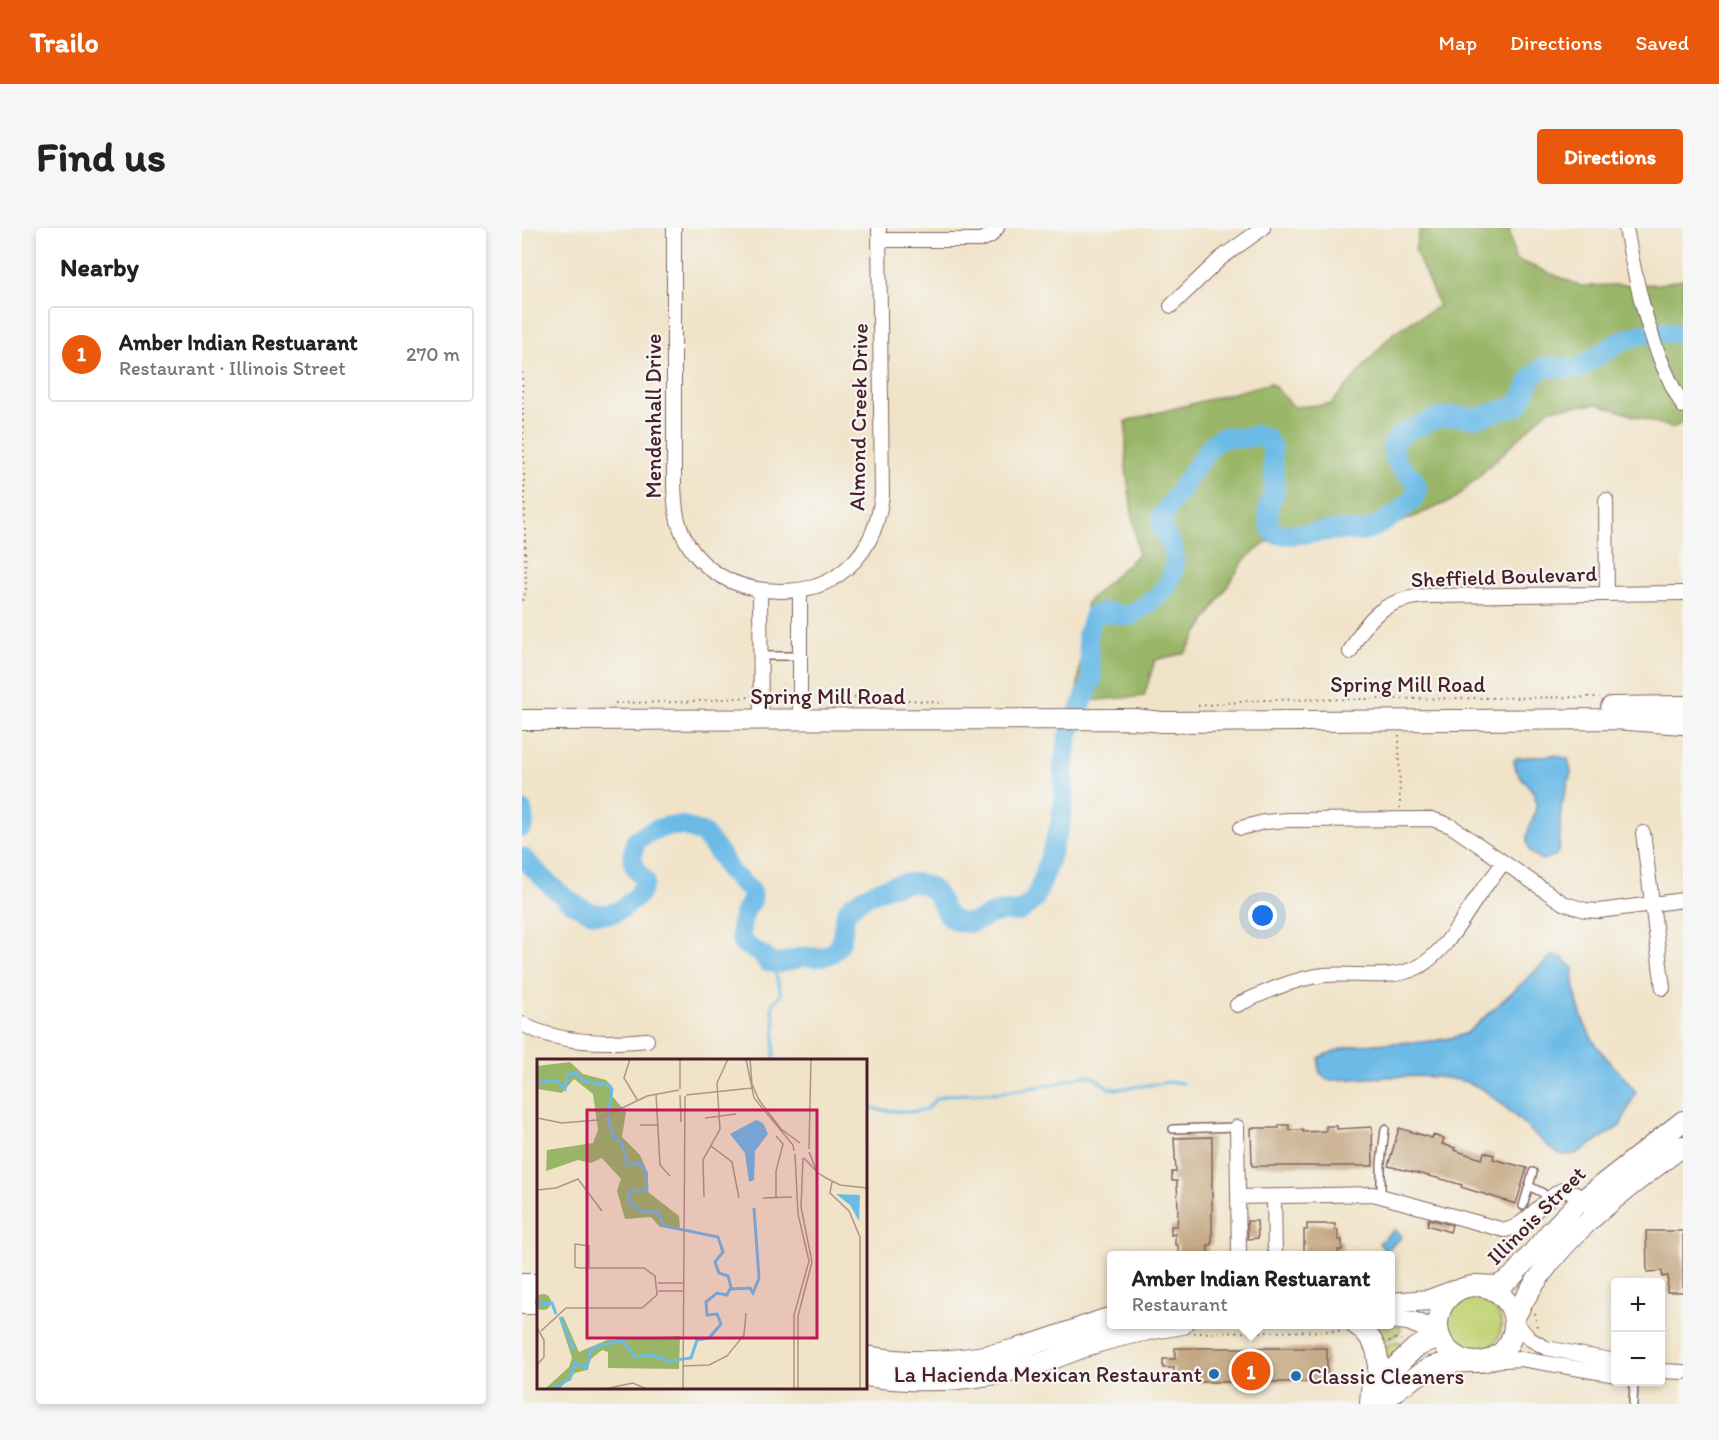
<!DOCTYPE html>
<html lang="en">
<head>
<meta charset="utf-8">
<style>
  :root { --surface:#fff; --page:#f6f6f6; --text:#222; --muted:#767676; --line:#e0e0e0; --accent:#ea580c }
  body { margin:0; font-family:Itim,sans-serif; background:var(--page); color:var(--text) }
  .controls { position:absolute; right:18px; bottom:18px; display:grid; overflow:hidden; border-radius:6px; box-shadow:0 3px 9px #0003 }
  .controls button { width:54px; height:54px; display:grid; place-items:center; padding:0; border:0; border-bottom:2px solid var(--line); background:var(--surface); color:var(--text); font:30px sans-serif }
  .you { position:absolute; left:741px; top:688px; width:21px; height:21px; margin:-15px; border:4px solid #fff; border-radius:50%; background:#1a73e8; box-shadow:0 0 0 9px #1a73e833 }
  .badge { display:grid; place-items:center; width:39px; height:39px; border-radius:50%; background:var(--accent); color:#fff; font-size:20px; font-weight:700 }
  .pin { position:absolute; translate:-50% -50%; border:3px solid #fff; box-shadow:0 2px 6px #0006 }
  .popup { position:absolute; left:585px; top:1023px; width:288px; height:78px; box-sizing:border-box; display:grid; place-content:center; border-radius:6px; background:var(--surface); filter:drop-shadow(0 2px 4px #0005); font-size:20px; white-space:nowrap; color:var(--muted) }
  .popup b { font-size:22px; color:var(--text) }
  .popup::after { content:''; position:absolute; left:50%; top:100%; margin-left:-12px; border:12px solid transparent; border-top-color:var(--surface) }
  .list { margin:0; padding:0; list-style:none }
  h2 { display:flex; justify-content:space-between; align-items:center; height:78px; margin:0; padding:0 24px; font-size:26px }
  h2 small { font-size:20px; font-weight:400; color:var(--muted) }
  .list li { display:grid; grid-template-columns:39px 1fr auto; gap:18px; align-items:center; box-sizing:border-box; height:96px; margin:0 12px 12px; padding:0 12px; border:2px solid var(--line); border-radius:6px }
  .list b { display:block; font-size:22px; white-space:nowrap }
  .list p { margin:0; font-size:20px; white-space:nowrap; color:var(--muted) }
  .list em { font-size:20px; font-style:normal; color:var(--muted) }
  .map { position:relative; flex:none; width:1161px; height:1176px; overflow:hidden; border-radius:6px }
  header { display:flex; align-items:center; gap:36px; box-sizing:border-box; height:84px; padding:0 30px; background:var(--accent); color:#fff }
  header strong { font-size:28px }
  nav { display:flex; gap:33px; margin-inline-start:auto; font-size:21px }
  .intro { display:flex; align-items:center; justify-content:space-between; box-sizing:border-box; height:144px; padding:0 36px }
  h1 { margin:0; font-size:42px }
  .button { padding:15px 27px; border-radius:6px; background:var(--accent); color:#fff; font-size:21px; font-weight:700 }
  main { display:flex; gap:36px; padding:0 36px }
  aside { flex:1; background:var(--surface); border-radius:6px; box-shadow:0 3px 9px #0003 }
  .map>svg:first-child { display:block }
  .green { fill:#c2d477; stroke:#867a51; stroke-width:1.5 }
  .forest { fill:#99b668; stroke:#726a4a; stroke-width:1.5 }
  .water { fill:#6cbbe7; stroke:#5b6d89; stroke-width:1.5 }
  .lines { fill:none; stroke-linecap:round; stroke-linejoin:round }
  .stream { stroke:#6cbbe7; stroke-width:3 }
  .river { stroke:#6cbbe7; stroke-width:20 }
  .building { fill:#c2a47e }
  .lane-casing { stroke:#846462; stroke-width:10 }
  .street-casing { stroke:#846462; stroke-width:16 }
  .secondary-casing { stroke:#846462; stroke-width:22 }
  .path { stroke:#846462; stroke-width:2; stroke-dasharray:1.5 4.5; stroke-linecap:butt }
  .lane { stroke:#fff; stroke-width:7 }
  .street { stroke:#fff; stroke-width:14 }
  .secondary { stroke:#fff; stroke-width:20 }
  .poi-dot { fill:#1f6fb2; stroke:#f6f6f2; stroke-width:2 }
  .labels { text-anchor:middle; stroke-width:4.5; stroke-linejoin:round; paint-order:stroke }
  .street-label { font-size:22px; fill:#4a1f2b; stroke:#f6f6f2 }
  .poi-label { font-size:22px; fill:#4a1f2b; stroke:#f6f6f2; text-anchor:end }
  .inset-river { fill:none; stroke:#6cbbe7; stroke-width:3 }
  .inset-road { fill:none; stroke:#ae9589; stroke-width:1.5 }
  .view { fill:#c2185b; fill-opacity:0.15; stroke:#c2185b; stroke-width:3 }
  .inset-edge { fill:none; stroke:#4a1f2b; stroke-width:3 }
</style>
</head>
<body>
<header>
<strong>Trailo</strong>
<nav><a>Map</a><a>Directions</a><a>Saved</a></nav>
</header>
<div class="intro"><h1>Find us</h1><a class="button">Directions</a></div>
<main>
<aside>
<h2>Nearby<small></small></h2>
<ul class="list">
<li><span class="badge">1</span><div><b>Amber Indian Restuarant</b><p>Restaurant · Illinois Street</p></div><em>270 m</em></li>
</ul>
</aside>
<div class="map">
<svg width="1161" height="1176" viewBox="0 0 1161 1176">
  <rect width="100%" height="100%" fill="#f6f6f2"/>
  <filter id="ink" filterUnits="userSpaceOnUse"><feTurbulence type="fractalNoise" baseFrequency=".0167" numOctaves="2"/><feDisplacementMap in="SourceGraphic" scale="12" xChannelSelector="R" yChannelSelector="G"/><feConvolveMatrix kernelMatrix="1 2 1 2 8 2 1 2 1" color-interpolation-filters="sRGB"/></filter>
  <filter id="wash" filterUnits="userSpaceOnUse"><feTurbulence type="fractalNoise" baseFrequency=".008" numOctaves="4" result="noise"/><feDisplacementMap in="SourceGraphic" scale="24" xChannelSelector="R" yChannelSelector="G"/><feGaussianBlur stdDeviation="1.35" result="paint"/><feColorMatrix in="noise" values="0 0 0 0 0 0 0 0 0 0 0 0 0 0 0 0 0 1.4 0 .05"/><feComposite in="paint" operator="in"/></filter>
  <g filter="url(#wash)">
    <rect width="100%" height="100%" fill="#f0e3c8"/>
    <path class="green" d="M925 1097a27 27 0 1 1 54 0a27 27 0 1 1-54 0Z
      M853 1098H879V1102L874 1108 861 1113 852 1100Z
      M875 1113 884 1119 866 1135 863 1118Z"/>
    <path class="forest" d="M898 0H987L993 31 1059 58 1138 56 1161 51V194L1151 200 1075 176 1027 181 933 271 842 310 745 314 722 332 663 425 633 432 622 468 554 474 565 374 616 326 604 240V193L749 155 772 179 809 176 871 105 917 78 893 22Z"/>
    <path class="water" d="M1032 527 1046 531 1049 545 1039 579 1037 622 1033 628 1020 632 1009 625C997 604 1014 596 1014 576 1014 556 992 551 992 532L995 530Z
      M1030 728 1039 729 1051 739C1052 766 1059 796 1075 818 1086 834 1102 848 1114 864L1098 898 1054 926 1040 927 1030 921C1006 904 978 868 952 857 916 841 845 852 805 852L797 843V830C843 805 898 823 945 805Z
      M873 1001 880 1009 864 1023 857 1015Z"/>
    <g class="lines">
      <path class="stream" d="M251 736 259 766 251 775 250 783 253 791 252 832
        M344 878 358 882 390 884 405 881 414 871 426 867 483 864 532 856 560 848H570L587 860 596 861 649 854 661 855"/>
      <path class="river" d="M0 582 2 596 0 599
        M0 629C24 651 67 707 104 678 113 671 120 665 123 653 110 638 108 632 114 612L132 602 146 598H162L182 606 201 631 207 643 229 663 230 673C220 683 217 701 220 715L242 728 245 734C259 738 267 732 280 729 287 728 293 730 299 729 326 723 318 702 324 685 327 677 338 672 345 668 366 658 400 644 416 668 421 677 424 690 435 693 450 699 460 689 474 685 481 682 489 684 497 684L512 672 520 654 538 597 542 570 541 539 546 508 570 452 565 407 572 387 583 384 607 388C627 375 650 363 652 337 652 331 653 323 650 318 644 307 637 300 640 288L688 219 700 209 723 210 734 207 744 210 750 219 753 263 747 275 746 290 749 300 754 306C776 309 797 303 819 302 826 302 834 304 842 303 855 300 894 276 895 262 897 251 883 245 877 237 872 231 871 224 870 216L881 205 915 190 934 188 954 190 997 177 1010 149 1022 139 1056 141 1099 113 1117 107 1144 104 1161 107"/>
    </g>
    <g id="blocks">
      <path class="building" d="M757 897H767V902H781V904L804 903V898H815V901L850 899 851 938H730L729 900H757Z
        M877 900 910 910 911 907 922 911 920 916 933 920 932 922 960 931 962 924 972 927 971 931 1005 940 994 976 939 959 940 957 923 952 866 938Z
        M690 909V1017H686V1028H656V1017H653V1006L649 1007V998H655L656 983 655 953H650V944H654L652 910Z
        M907 991 930 997 928 1004 905 997Z
        M725 993H735L736 1010 726 1011Z
        M785 996H813V1002H816V1012H820V1022H816L817 1028H782V1002H785Z
        M1124 1003H1161V1064H1145L1146 1048 1140 1049V1043L1125 1044Z
        M653 1120H805V1154H652V1140H641V1131H653Z"/>
    </g>
  </g>
  <g filter="url(#ink)">
    <use href="#blocks" fill-opacity="0" stroke="#846462" stroke-width="1.5"/>
    <g class="lines">
      <g class="lane-casing">
        <path id="lane" d="M238 428H278
          M651 901 715 899
          M1007 958 1021 965 1026 971
          M859 967V935L863 901
          M1001 978 1011 944
          M1111 1176 1112 1154"/>
      </g>
      <g class="street-casing">
        <path id="street" d="M152 0V257C153 273 153 287 159 302 176 344 216 363 258 363 278 363 298 360 315 348 344 328 356 301 360 267L357 0
          M1104 0C1115 62 1129 123 1161 178
          M357 12H458L468 8 475 0
          M649 78 699 30 741 0
          M1084 272 1085 366
          M238 363 239 492
          M828 424C845 388 865 370 906 368L1161 365
          M278 493V363
          M719 600 742 594 766 592 910 591 929 598 1041 675 1063 682 1077 683 1161 672
          M1121 605 1141 760
          M715 777C743 764 770 751 802 747 832 744 869 754 898 738 925 722 941 689 959 664 966 654 975 645 981 634
          M0 796C37 816 84 816 125 812
          M715 899 717 1028
          M752 968 753 1028
          M716 969 851 966 982 1002C1000 1002 1022 970 1040 962L1052 965 1066 979
          M992 1093 1008 1111 1024 1120 1094 1133
          M966 1133 999 1131 1094 1147
          M1138 1143 1161 1144"/>
      </g>
      <g class="secondary-casing">
        <path id="secondary" d="M1089 479 1161 478
          M0 492 612 491 640 494 1092 491 1161 496
          M0 1056H16
          M953 1057 976 1058 990 1049 1028 1004 1054 977 1161 893
          M916 1096a38 38 0 1 1 76 0a38 38 0 1 1-76 0Z
          M868 1075 907 1072 931 1063
          M0 1076H16
          M868 1090 886 1092 916 1104
          M992 1091C1029 1014 1095 968 1161 918
          M833 1096C857 1112 859 1131 854 1157
          M344 1128C392 1137 446 1134 494 1121 526 1113 557 1099 590 1089
          M344 1148C400 1156 457 1153 511 1137 530 1132 549 1124 567 1117 598 1107 629 1101 661 1096
          M848 1176 862 1173 878 1159 909 1139 923 1135 948 1134
          M848 1176 849 1162 893 1120 917 1108"/>
      </g>
      <path class="path" d="M0 138 4 364 0 373
        M290 468 355 469 422 475
        M251 469 267 468
        M93 475 160 474 228 469
        M676 478 738 472 1078 469
        M877 507 878 580
        M1013 1085 1015 1100
        M672 1105 820 1103
        M867 1113 873 1111 879 1112"/>
      <use href="#lane" class="lane"/>
      <use href="#street" class="street"/>
      <use href="#secondary" class="secondary"/>
    </g>
  </g>
  <g class="poi-dot">
    <circle cx="692" cy="1146" r="6"/>
    <circle cx="774" cy="1148" r="6"/>
  </g>
  <g class="labels">
    <g class="street-label">
      <text transform="translate(131 188) rotate(-90)" y="8">Mendenhall Drive</text>
      <text transform="translate(336 189) rotate(-89)" y="8">Almond Creek Drive</text>
      <text transform="translate(982 348) rotate(-2)" y="8">Sheffield Boulevard</text>
      <text x="886" y="464">Spring Mill Road</text>
      <text x="306" y="476">Spring Mill Road</text>
      <text transform="translate(1014 987) rotate(-45)" y="8">Illinois Street</text>
    </g>
    <g class="poi-label">
      <text x="680" y="1154">La Hacienda Mexican Restaurant</text>
      <text x="786" y="1156" text-anchor="start">Classic Cleaners</text>
    </g>
  </g>
  <g transform="translate(15 831)">
    <rect width="330" height="330" fill="#f0e3c8"/>
    <path d="M33 3 46 15 69 21 75 27 76 38 89 53 85 78 103 96 111 114V133L142 157 143 170 123 168 114 158 88 160 80 132 84 120 65 99 54 104 41 101 9 112 10 91 56 84 61 71 56 35 37 20 25 34 0 30V7ZM-2 243a8 8 0 1 1 16 0a8 8 0 1 1-16 0ZM26 257 42 293 70 281 143 277 142 310 71 309V293L65 291 54 300 50 311 38 314 22 330H8L32 308 35 299 23 262Z" fill="#99b668"/>
    <path d="M219 61 226 64 231 75 218 92 217 121 212 123 208 94 193 75ZM299 135 323 136 322 162 313 146Z" fill="#6cbbe7"/>
    <path class="inset-river" d="M0 24 19 21 28 30 31 16 38 14 47 22 71 26 75 30 71 60 77 79 85 84 90 106 103 104 109 114 110 131 93 132 91 142 106 153H121L127 167 181 178 186 193 178 203 182 214 191 217 194 228 190 236 180 234 169 243 170 256 180 255 184 265 172 279 160 281 154 299 132 302 115 296 98 298 86 282 63 286 53 292 50 309 38 304 33 320 14 330M194 230 213 229 216 234 222 219 217 149M0 245 15 244 19 255M23 258 37 291"/>
    <path class="inset-road" d="M93 0 87 19 101 42M143 0V30M209 0 217 39 256 86 257 92M213 0 215 25 222 41 244 70 263 84M119 35 123 106 133 117M143 36 144 63M149 36 215 29M0 59 25 64 60 61 110 37 142 31M168 59 199 55M103 66H122M239 77 246 85 239 112V138M174 87 195 103 202 139M272 90 274 0M272 93 280 113 289 119 303 126 330 129M267 99 280 113M295 123 293 134 312 152 323 178V330M0 131 19 129 41 120 65 152M167 138 166 101 183 70 180 24 191 0M226 139 255 138M121 224H146M121 232H146M0 269 7 281V298L0 306M4 272 29 249H105L120 236 118 217 107 209H42L38 208V185L52 187V209M146 307 172 306 190 297 207 276 209 254M67 330 96 324 110 330M146 330 148 37M257 330V256L272 202 261 155 258 95M261 330V257L275 203 264 148 266 99"/>
    <path class="view" d="M50 51H280V279H50Z"/>
    <rect width="330" height="330" class="inset-edge"/>
  </g>
</svg>
<div class="controls">
<button>+</button>
<button>−</button>
</div>
<div class="you"></div>
<div class="pin badge" style="left:729px;top:1143px">1</div>
<div class="popup"><b>Amber Indian Restuarant</b>Restaurant</div>
</div>
</main>
</body>
</html>
